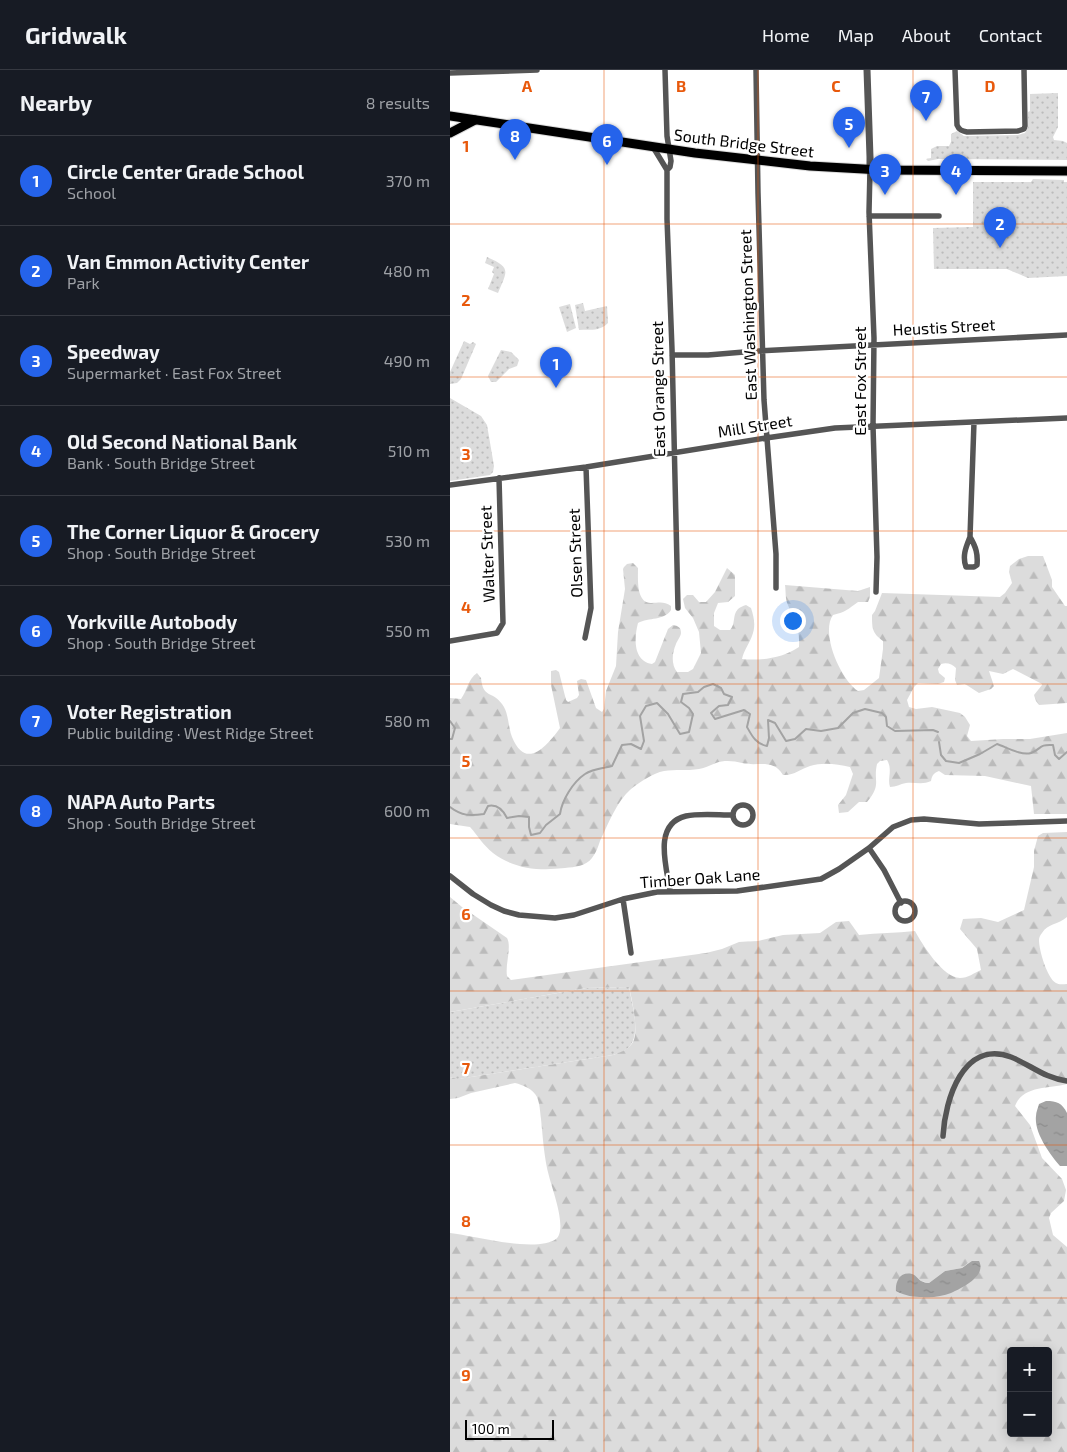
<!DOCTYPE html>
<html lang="en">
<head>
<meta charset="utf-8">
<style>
  :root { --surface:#171b24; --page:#20242c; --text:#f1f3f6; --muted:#9ea1a6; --line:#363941; --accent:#2563eb }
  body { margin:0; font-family:"Exo 2",sans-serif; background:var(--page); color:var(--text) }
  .controls { position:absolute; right:15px; bottom:15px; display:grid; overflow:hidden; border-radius:5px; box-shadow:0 2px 12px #0003 }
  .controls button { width:45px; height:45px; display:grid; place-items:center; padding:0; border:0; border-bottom:1px solid var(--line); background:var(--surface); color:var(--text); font:25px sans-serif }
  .scale { position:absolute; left:15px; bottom:12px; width:89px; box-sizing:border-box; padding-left:5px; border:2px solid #000; border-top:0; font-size:14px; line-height:18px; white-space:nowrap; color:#000; -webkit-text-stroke:4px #fff; paint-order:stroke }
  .you { position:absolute; left:342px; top:550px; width:18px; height:18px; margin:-12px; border:4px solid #fff; border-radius:50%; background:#1a73e8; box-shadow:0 0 0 8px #1a73e833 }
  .badge { display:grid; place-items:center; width:32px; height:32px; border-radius:50%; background:var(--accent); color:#fff; font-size:16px; font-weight:700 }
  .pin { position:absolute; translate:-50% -41px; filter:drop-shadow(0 1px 2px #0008) }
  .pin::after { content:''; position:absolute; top:26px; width:18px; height:15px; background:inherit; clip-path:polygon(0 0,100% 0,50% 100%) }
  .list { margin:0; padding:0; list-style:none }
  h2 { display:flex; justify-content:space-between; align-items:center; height:65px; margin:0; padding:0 20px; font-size:21px }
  h2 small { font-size:16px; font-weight:400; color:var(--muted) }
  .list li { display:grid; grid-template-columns:32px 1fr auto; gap:15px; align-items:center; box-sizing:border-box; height:90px; padding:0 20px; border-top:1px solid var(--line) }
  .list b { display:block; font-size:19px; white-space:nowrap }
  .list p { margin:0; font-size:16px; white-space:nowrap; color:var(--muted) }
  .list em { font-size:16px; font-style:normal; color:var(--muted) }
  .map { position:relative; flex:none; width:617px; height:1382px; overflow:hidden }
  header { display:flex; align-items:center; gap:30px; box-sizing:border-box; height:70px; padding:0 25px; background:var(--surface); border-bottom:1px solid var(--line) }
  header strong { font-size:24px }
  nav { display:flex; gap:28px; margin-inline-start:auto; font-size:18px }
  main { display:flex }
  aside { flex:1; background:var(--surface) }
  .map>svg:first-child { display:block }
  .grass { fill:url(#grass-dots) }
  .forest { fill:url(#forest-firs); fill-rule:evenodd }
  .water { fill:url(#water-ripples) }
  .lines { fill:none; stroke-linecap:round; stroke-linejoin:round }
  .stream { stroke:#a3a3a3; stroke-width:2 }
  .primary-casing { stroke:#dbdbdb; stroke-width:11 }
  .trunk-casing { stroke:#dbdbdb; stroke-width:11 }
  .minor { stroke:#555; stroke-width:5.5 }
  .tertiary { stroke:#555; stroke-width:7 }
  .primary { stroke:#000; stroke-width:9 }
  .trunk { stroke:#000; stroke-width:9 }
  .grid { fill:none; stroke:#e8590c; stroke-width:1; stroke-opacity:0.55 }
  .labels { text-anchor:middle; stroke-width:4.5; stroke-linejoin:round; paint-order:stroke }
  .street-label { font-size:16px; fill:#000; stroke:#fff }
  .grid-label { font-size:16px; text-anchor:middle; font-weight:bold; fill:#e8590c; stroke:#fff; stroke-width:4.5; stroke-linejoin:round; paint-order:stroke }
</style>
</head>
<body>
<header>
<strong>Gridwalk</strong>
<nav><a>Home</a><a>Map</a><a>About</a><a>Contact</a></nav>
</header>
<main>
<aside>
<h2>Nearby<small>8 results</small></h2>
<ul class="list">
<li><span class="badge">1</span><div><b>Circle Center Grade School</b><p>School</p></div><em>370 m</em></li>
<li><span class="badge">2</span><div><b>Van Emmon Activity Center</b><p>Park</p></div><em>480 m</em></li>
<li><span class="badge">3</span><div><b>Speedway</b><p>Supermarket · East Fox Street</p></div><em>490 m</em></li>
<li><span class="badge">4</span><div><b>Old Second National Bank</b><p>Bank · South Bridge Street</p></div><em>510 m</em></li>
<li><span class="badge">5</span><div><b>The Corner Liquor &amp; Grocery</b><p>Shop · South Bridge Street</p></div><em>530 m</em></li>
<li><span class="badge">6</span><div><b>Yorkville Autobody</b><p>Shop · South Bridge Street</p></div><em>550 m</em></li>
<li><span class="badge">7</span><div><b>Voter Registration</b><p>Public building · West Ridge Street</p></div><em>580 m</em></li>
<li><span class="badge">8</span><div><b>NAPA Auto Parts</b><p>Shop · South Bridge Street</p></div><em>600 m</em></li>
</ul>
</aside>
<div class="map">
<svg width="617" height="1382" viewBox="0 0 617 1382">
  <defs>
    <pattern id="grass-dots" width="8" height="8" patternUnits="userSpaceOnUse" patternTransform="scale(1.25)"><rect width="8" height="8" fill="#dcdcdc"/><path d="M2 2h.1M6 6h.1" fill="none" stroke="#bbb" stroke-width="1.8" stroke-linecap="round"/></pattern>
    <pattern id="forest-firs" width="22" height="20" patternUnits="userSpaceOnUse" patternTransform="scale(1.25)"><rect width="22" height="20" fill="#dcdcdc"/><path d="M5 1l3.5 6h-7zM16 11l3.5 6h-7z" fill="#bbb"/></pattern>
    <pattern id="water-ripples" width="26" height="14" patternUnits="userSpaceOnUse" patternTransform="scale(1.25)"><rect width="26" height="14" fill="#a3a3a3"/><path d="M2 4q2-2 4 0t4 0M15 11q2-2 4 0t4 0" fill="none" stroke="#8b8b8b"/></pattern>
  </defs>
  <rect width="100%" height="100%" fill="#fff"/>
  <path class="grass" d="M608 23V57L603 67 604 70 613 71 617 73V90L488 89 478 91 476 89 481 88V79L487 76H499L501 72V64L507 61 514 66 568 65 575 63 578 57V42L580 41V24Z
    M583 109 614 110V112H617V206L578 208 557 199H484L483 158 523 157V112H581Z
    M37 187C62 198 57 201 48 223L38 219 44 204 42 202 44 197 35 193Z
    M133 233 135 241 157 236 158 253C149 262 140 259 129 260L125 235Z
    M120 234 126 258 117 262 109 237Z
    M14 271 20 274 23 272 26 274 11 309 7 313 0 314V302Z
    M51 280 61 282 69 290 67 296 59 299 46 312H41L38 306Z
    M0 328 31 346 37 355 44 396 43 402 40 405 0 411Z
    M179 917C182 935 192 965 178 978 174 982 168 983 163 985L8 1009 0 1007V942L136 918Z"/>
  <path class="forest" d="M578 486H593L602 510V517L615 536H617V633L589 635 586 631 584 625 592 615V614L563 599 553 604 539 601 544 616 541 619 529 623 515 614 507 615 505 610 506 598C502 594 497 592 491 594L488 599 489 603 495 608 494 612 488 614 468 613 464 617 457 630 459 637 466 639 482 637 510 643 515 647 520 655 517 666 521 671 553 669H580L617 663V744H584L581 716 535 706 495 705 489 701C484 703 482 705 481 711 473 715 465 712 456 713 450 714 446 717 440 717 437 708 443 700 437 690L430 691 427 694C423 712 432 714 417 732H409L398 742 389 743 388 735 396 725 403 704 400 697C387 694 373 692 360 696 351 699 343 706 333 705 323 688 308 697 292 693 284 691 274 690 266 693 260 695 255 698 249 699 237 701 225 699 214 701 203 703 190 712 181 719 167 731 158 754 150 771 148 777 146 783 142 788 136 796 125 797 115 798 89 801 64 799 43 783 33 775 28 766 20 757L0 754V628L11 629C17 621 18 609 27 603L31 608C33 629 42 620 52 634 59 643 58 657 62 667 76 701 97 676 110 658L101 615V601L106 600 109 602 116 630 118 632 127 628 129 625 127 611 131 609 136 610 146 638 152 642 154 639 156 621 166 596 168 562 175 519 173 499 174 497 177 494 183 493 188 498C188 509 186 533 201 533 209 533 214 531 221 536V540C214 551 199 547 188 553 184 568 183 591 202 594L205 592 218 559 223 555C228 556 231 557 231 563 231 566 227 571 226 574 222 583 221 594 227 602H238L243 599 251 583 249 562 243 548 235 538 233 529 237 525H243L249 532H256L265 522 277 498 285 505V526L278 532 268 533 264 543V556L270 560H280C286 554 282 545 288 539 290 537 293 536 296 535L301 538C304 547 306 556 302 566 299 574 294 580 292 589 311 591 333 588 349 577 350 556 345 553 338 535 335 529 336 522 335 515L408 521 420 517V527L418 532H408C398 539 396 542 383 545 370 563 391 610 408 621L414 620 429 608 433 579V571C422 563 422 558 422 545L425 541 432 523 550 527 555 523 562 513 559 502 560 496 569 489Z
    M617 762V847C608 855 598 853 592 863 590 865 589 868 589 870 589 880 597 908 606 913 609 915 613 914 617 914V1014C599 1019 573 1015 565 1036L580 1055 592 1088 612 1109 616 1120 614 1131 601 1143 599 1148 603 1165 617 1177V1382H0V1163C25 1166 86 1183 106 1169 118 1159 102 1119 99 1106 94 1088 93 1068 91 1049 90 1042 90 1034 87 1027 83 1019 73 1015 65 1013L21 1023 8 1028 0 1029V1007L8 1009 163 985C171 982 178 980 183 972 189 961 182 930 179 917L136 918 0 942V827L12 837 57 868C62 877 55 894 57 906L61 910 256 883 272 879 289 872 308 871 333 865 370 863 386 852 399 851 409 865C428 863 446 863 465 861 472 874 493 908 510 908 518 908 524 903 531 900L527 879 510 859 513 849 531 848 548 852 574 840 584 797V781L588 766 593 763ZM519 1192 487 1226 463 1204 471 1211 479 1213 495 1201 512 1198ZM561 1281H598V1363H561Z"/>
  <path class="water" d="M596 1031C607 1031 612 1033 617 1043V1096H610C600 1084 584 1063 586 1046 586 1042 588 1038 589 1034Z
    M522 1191H529C537 1206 512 1218 501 1223 493 1226 482 1228 473 1227 464 1227 455 1226 446 1221 445 1212 450 1201 462 1204 466 1205 468 1209 471 1211 474 1212 476 1213 479 1213L495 1201 512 1198Z"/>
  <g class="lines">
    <path class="stream" d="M0 651 5 658 2 669H0
      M489 672 491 685 496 691 509 693 530 684 547 674C556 677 571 686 581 683 592 679 588 674 603 675L605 685 609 689 617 682
      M0 737C12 746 20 746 34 744L38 736C47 734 53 740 57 748L69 746 79 747V757L81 765 90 763 96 755 110 744C112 730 123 712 135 704 142 699 154 698 162 696L172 675 181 674 191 679 194 671 190 646 196 636 207 633 218 644 230 664 239 662 243 644 239 638 231 632 233 624 248 622 254 617 263 614 271 618 274 624 282 627 278 635 269 636 261 643 265 649 294 640 300 644 297 657C302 666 306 674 317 676L319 668 318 650 325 653 336 671 345 669 356 659 371 661 388 658 403 643 415 639 432 643 436 647 437 656 445 661 483 660 488 662"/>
    <g class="primary-casing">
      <path id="primary" d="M0 63 25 50"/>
    </g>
    <g class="trunk-casing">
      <path id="trunk" d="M0 46 245 83 360 96 431 100 617 101"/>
    </g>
    <path class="minor" d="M215 0 217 66 221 91 220 97 217 100V149L222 279 228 538
      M306 0 308 123 314 330 326 484V518
      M505 0 507 55C509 60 512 61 517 62L568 61 574 59 575 56 574 0
      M0 3 87 0
      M203 77 217 100
      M420 99 419 142 424 268 423 356 427 487 426 522
      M419 146H489
      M222 285H258L306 281 617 265
      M0 415 136 397 316 368 385 358 617 348
      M520 467C526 477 528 484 527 495L524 497H516C512 486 516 477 520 467L524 352
      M135 568 141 538 136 397
      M0 571 47 563 53 553 49 408
      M283 745a10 10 0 1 1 20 0a10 10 0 1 1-20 0Z
      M419 778 434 800 451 833
      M0 806 23 824 41 835 54 841 69 845 105 848 124 845 173 829 207 822 287 821 371 809 389 799 419 778 443 757 461 750 474 749 529 754 617 751
      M220 821C217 798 202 754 236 746 249 743 268 745 283 745
      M173 829 181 883
      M445 841a10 10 0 1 1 20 0a10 10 0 1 1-20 0Z
      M493 1066C495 1030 513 969 561 987 581 995 594 1008 617 1011"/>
    <path class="tertiary" d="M417 0 420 87V99"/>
    <use href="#primary" class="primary"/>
    <use href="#trunk" class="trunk"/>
  </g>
  <path class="grid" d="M154 0V1382M308 0V1382M463 0V1382M0 154H617M0 307H617M0 461H617M0 614H617M0 768H617M0 921H617M0 1075H617M0 1228H617"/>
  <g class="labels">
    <g class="street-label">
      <text transform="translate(294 73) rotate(7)" y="6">South Bridge Street</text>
      <text transform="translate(298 245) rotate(-92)" y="6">East Washington Street</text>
      <text transform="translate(494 257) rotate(-3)" y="6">Heustis Street</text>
      <text transform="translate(410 311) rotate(-90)" y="6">East Fox Street</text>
      <text transform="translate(208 319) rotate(-91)" y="6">East Orange Street</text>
      <text transform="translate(305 356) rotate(-9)" y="6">Mill Street</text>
      <text transform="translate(125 483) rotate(-92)" y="6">Olsen Street</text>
      <text transform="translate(37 484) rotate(-92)" y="6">Walter Street</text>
      <text transform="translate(250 808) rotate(-4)" y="6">Timber Oak Lane</text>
    </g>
  </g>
  <g class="grid-label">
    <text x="77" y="22">A</text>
    <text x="231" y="22">B</text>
    <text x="386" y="22">C</text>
    <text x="540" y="22">D</text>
    <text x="16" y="82">1</text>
    <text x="16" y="236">2</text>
    <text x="16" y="390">3</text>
    <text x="16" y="543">4</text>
    <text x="16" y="697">5</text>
    <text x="16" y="850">6</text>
    <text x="16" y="1004">7</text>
    <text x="16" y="1157">8</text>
    <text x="16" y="1311">9</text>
  </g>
</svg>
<div class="controls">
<button>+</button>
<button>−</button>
</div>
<div class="scale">100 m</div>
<div class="you"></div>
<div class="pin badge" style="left:106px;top:318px">1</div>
<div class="pin badge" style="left:550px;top:178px">2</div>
<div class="pin badge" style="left:435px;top:125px">3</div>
<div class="pin badge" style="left:506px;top:125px">4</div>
<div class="pin badge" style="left:399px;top:78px">5</div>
<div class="pin badge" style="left:157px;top:95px">6</div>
<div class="pin badge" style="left:476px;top:51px">7</div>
<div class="pin badge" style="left:65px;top:90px">8</div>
</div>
</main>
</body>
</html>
